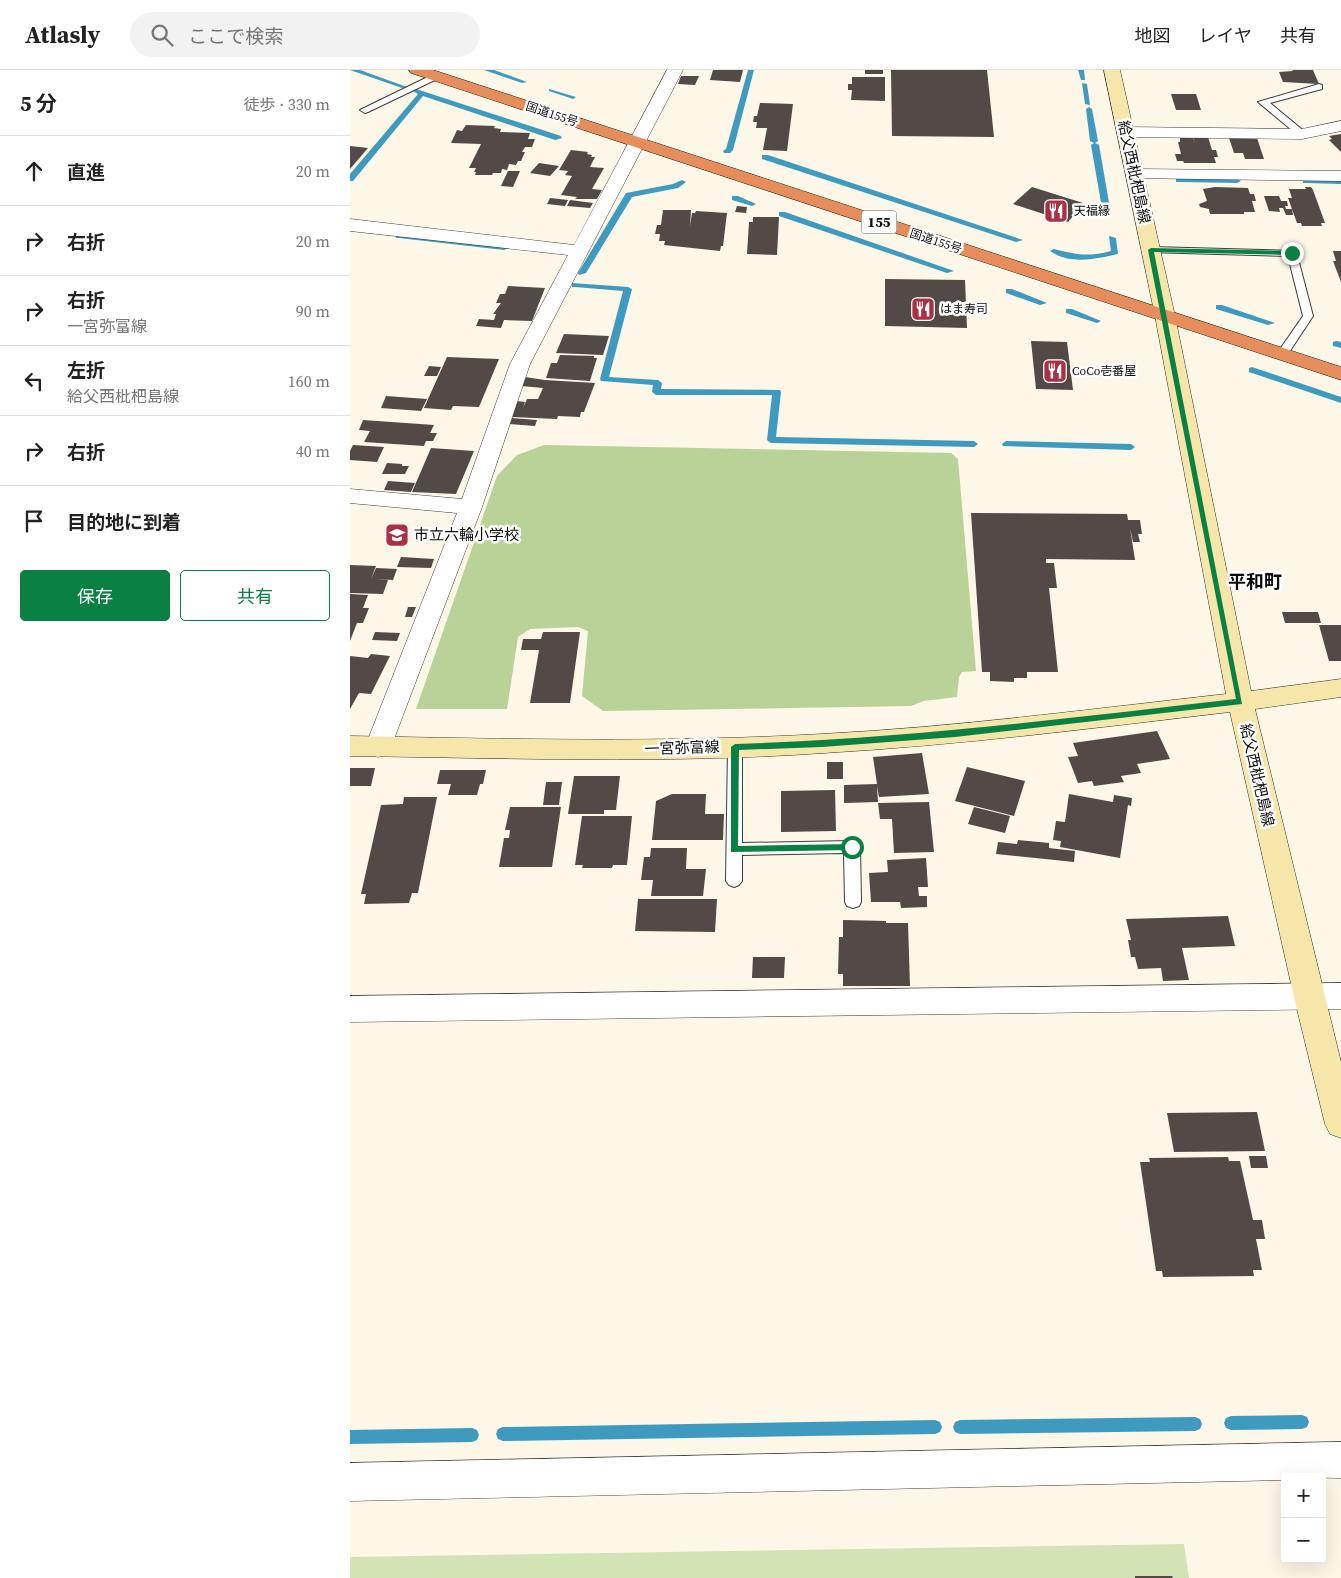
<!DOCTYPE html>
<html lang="ja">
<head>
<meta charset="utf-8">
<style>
  :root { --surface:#fff; --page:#f2f2f2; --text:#222; --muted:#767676; --line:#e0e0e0; --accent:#0b8043 }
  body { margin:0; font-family:"Source Serif 4","Noto Sans JP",serif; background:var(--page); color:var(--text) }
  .controls { position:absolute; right:15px; bottom:15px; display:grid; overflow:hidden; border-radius:5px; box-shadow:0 5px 20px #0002 }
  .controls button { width:45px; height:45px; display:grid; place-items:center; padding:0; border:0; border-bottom:1px solid var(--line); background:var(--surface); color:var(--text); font:25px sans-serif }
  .stop { position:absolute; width:15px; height:15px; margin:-11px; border:4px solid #0b8043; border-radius:50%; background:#fff }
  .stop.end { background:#0b8043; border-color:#fff; box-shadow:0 1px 5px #0008 }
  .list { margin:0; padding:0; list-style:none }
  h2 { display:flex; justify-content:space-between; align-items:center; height:65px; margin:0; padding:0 20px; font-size:21px }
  h2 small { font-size:16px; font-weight:400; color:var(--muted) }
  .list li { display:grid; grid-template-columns:32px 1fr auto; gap:15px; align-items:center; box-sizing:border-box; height:70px; padding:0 20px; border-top:1px solid var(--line) }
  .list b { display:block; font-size:19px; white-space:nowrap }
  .list p { margin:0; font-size:16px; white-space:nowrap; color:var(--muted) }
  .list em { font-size:16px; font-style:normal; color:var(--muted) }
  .actions { display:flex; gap:10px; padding:15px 20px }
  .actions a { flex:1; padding:11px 0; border:1px solid var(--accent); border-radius:5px; text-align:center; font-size:18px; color:var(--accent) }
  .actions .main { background:var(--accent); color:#fff }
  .icon { flex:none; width:28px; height:28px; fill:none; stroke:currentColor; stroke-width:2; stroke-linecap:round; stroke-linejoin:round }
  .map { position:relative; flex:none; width:991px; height:1508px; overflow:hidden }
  header { display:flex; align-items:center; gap:30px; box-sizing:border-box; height:70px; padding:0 25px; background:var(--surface); border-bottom:1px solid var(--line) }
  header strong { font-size:24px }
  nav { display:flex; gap:28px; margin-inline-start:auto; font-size:18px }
  .search { width:350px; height:45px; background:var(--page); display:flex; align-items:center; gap:12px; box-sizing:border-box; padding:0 18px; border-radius:28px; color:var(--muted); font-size:19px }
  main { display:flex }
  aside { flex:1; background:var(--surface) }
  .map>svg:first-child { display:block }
  .green { fill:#d2e3b6 }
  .forest { fill:#b8d297 }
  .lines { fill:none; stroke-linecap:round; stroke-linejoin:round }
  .stream { fill:#3f9ac0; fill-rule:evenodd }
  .building { fill:#514a47 }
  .lane-casing { stroke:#3d3d3d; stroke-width:2 }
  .street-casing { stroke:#3d3d3d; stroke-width:1 }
  .secondary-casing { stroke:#2c2c2c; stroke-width:1 }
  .highway-casing { stroke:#1b1b1b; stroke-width:1 }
  .lane { fill:#fff; fill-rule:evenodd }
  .street { fill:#fff; fill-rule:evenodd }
  .secondary { fill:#f7e6a9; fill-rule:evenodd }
  .highway { fill:#e78d5c; fill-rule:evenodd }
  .route { fill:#0b8043 }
  .labels { text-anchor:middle; stroke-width:5; stroke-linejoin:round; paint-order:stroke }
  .far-street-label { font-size:12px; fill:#0a0a0a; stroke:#fff }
  .far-poi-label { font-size:12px; fill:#0a0a0a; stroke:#fff; text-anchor:start }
  .shield { fill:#fff; stroke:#545454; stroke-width:1 }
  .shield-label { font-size:14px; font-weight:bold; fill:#0a0a0a }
  .street-label { font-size:15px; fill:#0a0a0a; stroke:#fff }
  .poi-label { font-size:15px; fill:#0a0a0a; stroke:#fff; text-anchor:start }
  .quarter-label { font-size:18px; font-weight:bold; fill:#0a0a0a; stroke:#fff }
</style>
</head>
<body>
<header>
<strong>Atlasly</strong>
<div class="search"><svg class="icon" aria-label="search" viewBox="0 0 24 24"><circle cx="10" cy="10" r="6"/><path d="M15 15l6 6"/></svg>ここで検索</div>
<nav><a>地図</a><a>レイヤ</a><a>共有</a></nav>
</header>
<main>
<aside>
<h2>5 分<small>徒歩 · 330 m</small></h2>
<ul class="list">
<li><svg class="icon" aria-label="ahead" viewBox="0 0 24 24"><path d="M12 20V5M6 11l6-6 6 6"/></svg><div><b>直進</b></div><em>20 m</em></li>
<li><svg class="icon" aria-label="right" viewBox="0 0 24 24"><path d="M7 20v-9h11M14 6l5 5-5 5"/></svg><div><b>右折</b></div><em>20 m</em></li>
<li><svg class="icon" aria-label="right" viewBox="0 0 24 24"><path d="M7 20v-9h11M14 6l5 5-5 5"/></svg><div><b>右折</b><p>一宮弥富線</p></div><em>90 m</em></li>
<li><svg class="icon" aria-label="left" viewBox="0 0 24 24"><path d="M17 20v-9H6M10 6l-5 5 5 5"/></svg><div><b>左折</b><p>給父西枇杷島線</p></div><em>160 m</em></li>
<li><svg class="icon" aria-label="right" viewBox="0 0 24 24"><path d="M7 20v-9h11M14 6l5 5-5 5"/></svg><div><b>右折</b></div><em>40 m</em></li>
<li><svg class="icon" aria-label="arrive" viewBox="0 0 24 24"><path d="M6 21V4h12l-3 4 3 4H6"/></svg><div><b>目的地に到着</b></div></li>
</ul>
<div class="actions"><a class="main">保存</a><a>共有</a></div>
</aside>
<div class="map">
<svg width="991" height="1508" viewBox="0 0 991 1508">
  <rect width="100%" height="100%" fill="#fdf7e8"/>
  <path class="green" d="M834 1474 839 1508H0V1487Z"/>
  <path class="forest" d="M194 375 601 383 608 389 626 601 612 602 609 607 607 627 574 631 561 636 253 641 232 626 238 561 228 557 180 559 168 567 157 639H66L147 406 167 385Z"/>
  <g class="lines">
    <path class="stream" d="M0 0H10L57 17 52 18Z
      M134 0H144L177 12 172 13Z
      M398 0H404L383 80 380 83H374L373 81 376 79Z
      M728 0H734L735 10H731Z
      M732 13 737 14 740 35 735 34Z
      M66 19 211 66 212 68 205 70 73 26 3 111H0V104L68 24 63 21Z
      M199 19 226 27 223 29 199 21Z
      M739 37 742 39 748 71 745 73 749 75 761 144 757 146 753 144 741 75 744 73 740 71 736 39Z
      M412 85H418L673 170 666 172 412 89Z
      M826 108 887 109 891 111 887 113 829 112H826Z
      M953 109 989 110H991V114L956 113H953Z
      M332 110 336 112 328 118 282 127 236 203 229 205 228 203 276 123 323 114Z
      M382 126H388L406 134 402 136 382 130Z
      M429 142H435L604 201 597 203 429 146Z
      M46 164 154 176 158 178 154 180 49 168H46Z
      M759 166 766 168 768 184C746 189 720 195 700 181L704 179C727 185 738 187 761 181Z
      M222 213 278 217 282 219 259 307 308 310 312 313 311 319 430 320 431 322 426 367 624 371 628 374 624 377 421 373 417 370 422 325H306L302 322 303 315 251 311 250 309 273 221 225 217H222Z
      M656 219H662L697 233 690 235 656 223Z
      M866 235H872L925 253 918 255 866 239Z
      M716 239H722L751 251 747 253 716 243Z
      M986 271 991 272V278L983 276V272Z
      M902 297 991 327V333L899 302V298Z
      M656 371 781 374 785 377 781 380 653 376 652 374Z
      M952 1345 957 1347 959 1352 957 1357 952 1359 881 1360 876 1358 874 1353 876 1348 881 1346Z
      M845 1347 850 1349 852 1354 850 1359 845 1361 610 1364 605 1362 603 1357 605 1352 610 1350Z
      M585 1350 590 1352 592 1357 590 1362 585 1364 153 1371 148 1369 146 1364 148 1359 153 1357Z
      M122 1358 127 1360 129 1365 127 1370 122 1372 0 1374V1360Z"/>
  </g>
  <path class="building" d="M363 0H393L390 12 360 10Z
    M515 0H533V4H515Z
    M541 0H637L644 67 542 66Z
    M942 0H963L969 14 933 12 929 2 943 1Z
    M331 6H349L345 15 328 14Z
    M502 7H535V31L501 30 502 20H498V14H502Z
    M821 24H846L851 40H826Z
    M410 33 443 34 437 81 413 80 417 58H406L407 52H403L404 46H407Z
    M116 55 145 56 144 58 151 59 150 62 180 63 178 69H185L182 77H175L172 82H175L171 91H168L166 95 159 94 157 100 152 99 151 103H143L142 105H125L126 102H124L126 98H119L131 74 101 73 107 60 112 61Z
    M991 64V82L979 70 982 69 979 66Z
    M843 67H858L862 80H866L868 87H864L866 93H834L833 91H827L825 84H831L828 72H830V68H843L845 73Z
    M879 68H907L914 89H895L893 83H884Z
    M0 76 18 78 0 99Z
    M221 80 238 82 237 84 242 85 241 87H245L240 97 254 98 242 119 252 120 247 129H225L227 127 211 125 222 106 215 105 218 101 209 100Z
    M189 93 209 96 200 106 180 103Z
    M158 101H170L163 117 151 116Z
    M682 117 733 133 722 143 725 144 718 152 663 134Z
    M865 117 898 118 900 124H904L906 131H902L905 142H894V144H860L859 139 850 137 849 134 857 131 853 119Z
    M955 117H961L963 120 975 153H971L972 156H952L951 153H947L938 128H942L939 119H956Z
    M914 126H929L931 131H937L938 136H935L936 139H942L943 145H936L933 138H929L930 142 919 141Z
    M200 128 218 130 215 136 197 134Z
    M220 130 243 133 240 138 217 136Z
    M387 136 397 137 396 143 385 142Z
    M313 140H341L340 156 342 143H345L346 141 377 143 373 176H371L370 181 314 175 315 171H309L310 164H305L307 155H311Z
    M403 147H429L427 185 397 184 399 152H403Z
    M983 181H991V212L983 191H986Z
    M535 209 615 210 617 258 535 256Z
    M158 216 195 218 182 251 154 250 151 258 126 256 129 249 144 250 146 244H143L151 233H146L150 224H155Z
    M214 264 259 266 253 285 206 283Z
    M681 271 717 272 723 320 686 319Z
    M210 285 244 286V288H247L240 311 196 308 201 293H207Z
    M97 287 149 289 129 337 103 336 101 340 74 338Z
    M79 296 91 297 87 306H74Z
    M175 307 195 310 245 313 234 342H231L230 347 208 346 207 349 162 347 167 331 175 332 173 338 177 329H188L193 318 171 316Z
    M36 326 77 329 71 341 31 338Z
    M161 348 187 350 185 356 159 354Z
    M13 350 84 355 80 363H87L83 371H76L74 376 14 372 20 361 9 360Z
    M3 375 34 377 27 392 0 390V381Z
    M81 378 124 381 106 424 62 422Z
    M37 393 52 394V396H59L55 404H32Z
    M38 411 65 413 61 422 34 420Z
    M621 443 777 444 778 450H790L792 464H788L790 472H783L780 458 785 490 696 489V493H704L707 518H699L708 602H677V608H664V612L640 611V602H632Z
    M51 487 84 489 81 498 47 497Z
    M0 495 26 496 21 509 26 498 47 499 43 510 25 509 38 510 33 524 0 523Z
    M0 524 18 525 13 538H19L13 553H7L0 571Z
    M58 537H66L62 547H55Z
    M932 542H968L971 553H935Z
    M969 555H991V591H979Z
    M25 562 50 563 47 571 22 570Z
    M193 562H230L220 633H180L189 580H171L173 569H191Z
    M21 584 40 586 21 624 9 623 0 639V586L18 588Z
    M807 661 820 689 787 694 791 703 771 706 774 712 744 716 742 711 728 713 718 687 728 686 723 673Z
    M572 683 579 724 529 727 527 716 528 732 494 733V715L527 714 523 687Z
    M477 692H493V709H477Z
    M617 697 675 711 664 746 605 731Z
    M0 698H25L21 716H0Z
    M90 700H136L133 714H123H130L127 725H98L101 714H87Z
    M224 706H270L266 740H254V744H218Z
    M196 712H212L209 735H193Z
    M485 720 486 761 431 762V721Z
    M322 724H356L355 744H374L373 770H302L306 731Z
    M719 724 763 732 764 725 782 728 781 736 778 735 770 788 710 777 711 771 703 770 706 751 715 752Z
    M54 727H87L68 823H62L59 833 14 834 16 824H11L31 735 53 734Z
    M579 732 584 782 544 783 542 749H530L528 733Z
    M160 737H211L202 797H149L154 768H159L160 760H155Z
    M624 737 660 746 655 763 618 754Z
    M232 746H282L277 795H263L262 798H232L233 795H225Z
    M668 770 699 773V778L725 781 724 792 646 784 648 772 667 774Z
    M301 778H337L336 799H356L353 826H301L303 810H291L294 787H300Z
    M576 788 578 817H568L569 826H577V837L551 838 550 832H521L519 803 538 802 537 790Z
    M288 829H367L365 862 285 861Z
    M878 846 885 876 832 878 839 910 813 911 811 898 788 899 785 887H781L778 870H781L776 849Z
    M493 850 536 851V853H558L560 916H493V904H488L489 867H493Z
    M403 887H435L434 908H402Z
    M907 1042 915 1081 824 1082 817 1043Z
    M899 1086H916L918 1098H901Z
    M878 1087 879 1091H890L903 1150H912L915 1169H906L912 1200H903L904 1206 813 1207 812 1201H806L790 1092H800L799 1088Z
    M785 1506H822L823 1508H785Z"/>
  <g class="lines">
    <g class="lane-casing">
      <path id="lane" d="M86 3 89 4V8L18 42 15 43 10 40Z
        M969 14 972 15V19L920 33 955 62V66H949L908 32Z
        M801 177 946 181 963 246 936 287H928L926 285 953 246 938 186 797 182 796 180 797 178Z
        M385 672 390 673 392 677V773L502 771 507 773 510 777 511 832 509 836 503 838 497 836 495 832 494 783 392 785V811L389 815 384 817 379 815 376 811 378 677 380 673Z"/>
    </g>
    <g class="street-casing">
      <path id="street" d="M317 0H333L180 294 132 437 41 677 37 684 28 687 19 684 15 677 107 443 0 433V419L112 429 160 294 218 185 0 161V149L224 175Z
        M991 51V61L952 69 776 67 770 66 767 62 770 58 776 57 952 59Z
        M785 99 991 101V111L779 108 776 104 779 100Z
        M991 913V939L0 952V926Z
        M991 1372V1408L935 1407V1410L0 1431V1393Z"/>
    </g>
    <g class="secondary-casing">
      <path id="secondary" d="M754 0H770L825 246 901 621 991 609V627L905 639 991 992V1068L980 1064 975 1054 944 927 880 642C744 658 610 675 474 683 316 694 158 688 0 686V666C157 669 315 673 472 664 607 657 741 639 876 624L805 246Z"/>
    </g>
    <g class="highway-casing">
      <path id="highway" d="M59 0H83L991 297V310L61 3Z"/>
    </g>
    <use href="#lane" class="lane"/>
    <use href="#street" class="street"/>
    <use href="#secondary" class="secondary"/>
    <use href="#highway" class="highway"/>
  </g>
  <path class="route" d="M801 178 942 181 944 183 942 185 804 182 892 634 605 667 472 677 389 680 388 776 502 774 506 777 502 780 381 782V677L385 674C553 669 719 648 886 629L798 180Z"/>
  <defs>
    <g id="restaurant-square" transform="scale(1.25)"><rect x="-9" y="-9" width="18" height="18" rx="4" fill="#ac3043" stroke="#fff"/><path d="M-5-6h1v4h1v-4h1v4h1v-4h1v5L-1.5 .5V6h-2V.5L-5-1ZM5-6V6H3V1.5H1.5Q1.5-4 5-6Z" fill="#fff"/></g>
    <g id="school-square" transform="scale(1.25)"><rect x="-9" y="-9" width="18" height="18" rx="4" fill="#ac3043" stroke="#fff"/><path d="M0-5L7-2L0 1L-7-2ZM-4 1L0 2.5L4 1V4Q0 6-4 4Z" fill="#fff"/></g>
  </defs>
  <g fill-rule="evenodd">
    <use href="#restaurant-square" x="706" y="141"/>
    <use href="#restaurant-square" x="573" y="239"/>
    <use href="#restaurant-square" x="705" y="301"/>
    <use href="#school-square" x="47" y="465"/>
  </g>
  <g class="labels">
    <g class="far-street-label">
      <text transform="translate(202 44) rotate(18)" y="4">国道155号</text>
      <text transform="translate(586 171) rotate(18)" y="4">国道155号</text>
    </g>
    <g class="far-poi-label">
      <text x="724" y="145">天福縁</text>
      <text x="590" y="243">はま寿司</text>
      <text x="722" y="305">CoCo壱番屋</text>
    </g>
    <rect class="shield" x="511.5" y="140.5" width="35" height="23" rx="4"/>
    <g class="shield-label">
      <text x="529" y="157">155</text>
    </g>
    <g class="street-label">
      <text transform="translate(784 102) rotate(78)" y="5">給父西枇杷島線</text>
      <text transform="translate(332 678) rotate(-2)" y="5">一宮弥富線</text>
      <text transform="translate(907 705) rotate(77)" y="5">給父西枇杷島線</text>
    </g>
    <g class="poi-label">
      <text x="64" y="470">市立六輪小学校</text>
    </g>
    <g class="quarter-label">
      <text x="905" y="518">平和町</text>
    </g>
  </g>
</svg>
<div class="controls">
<button>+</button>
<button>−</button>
</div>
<div class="stop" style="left:502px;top:777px"></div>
<div class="stop end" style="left:942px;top:183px"></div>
</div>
</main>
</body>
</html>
